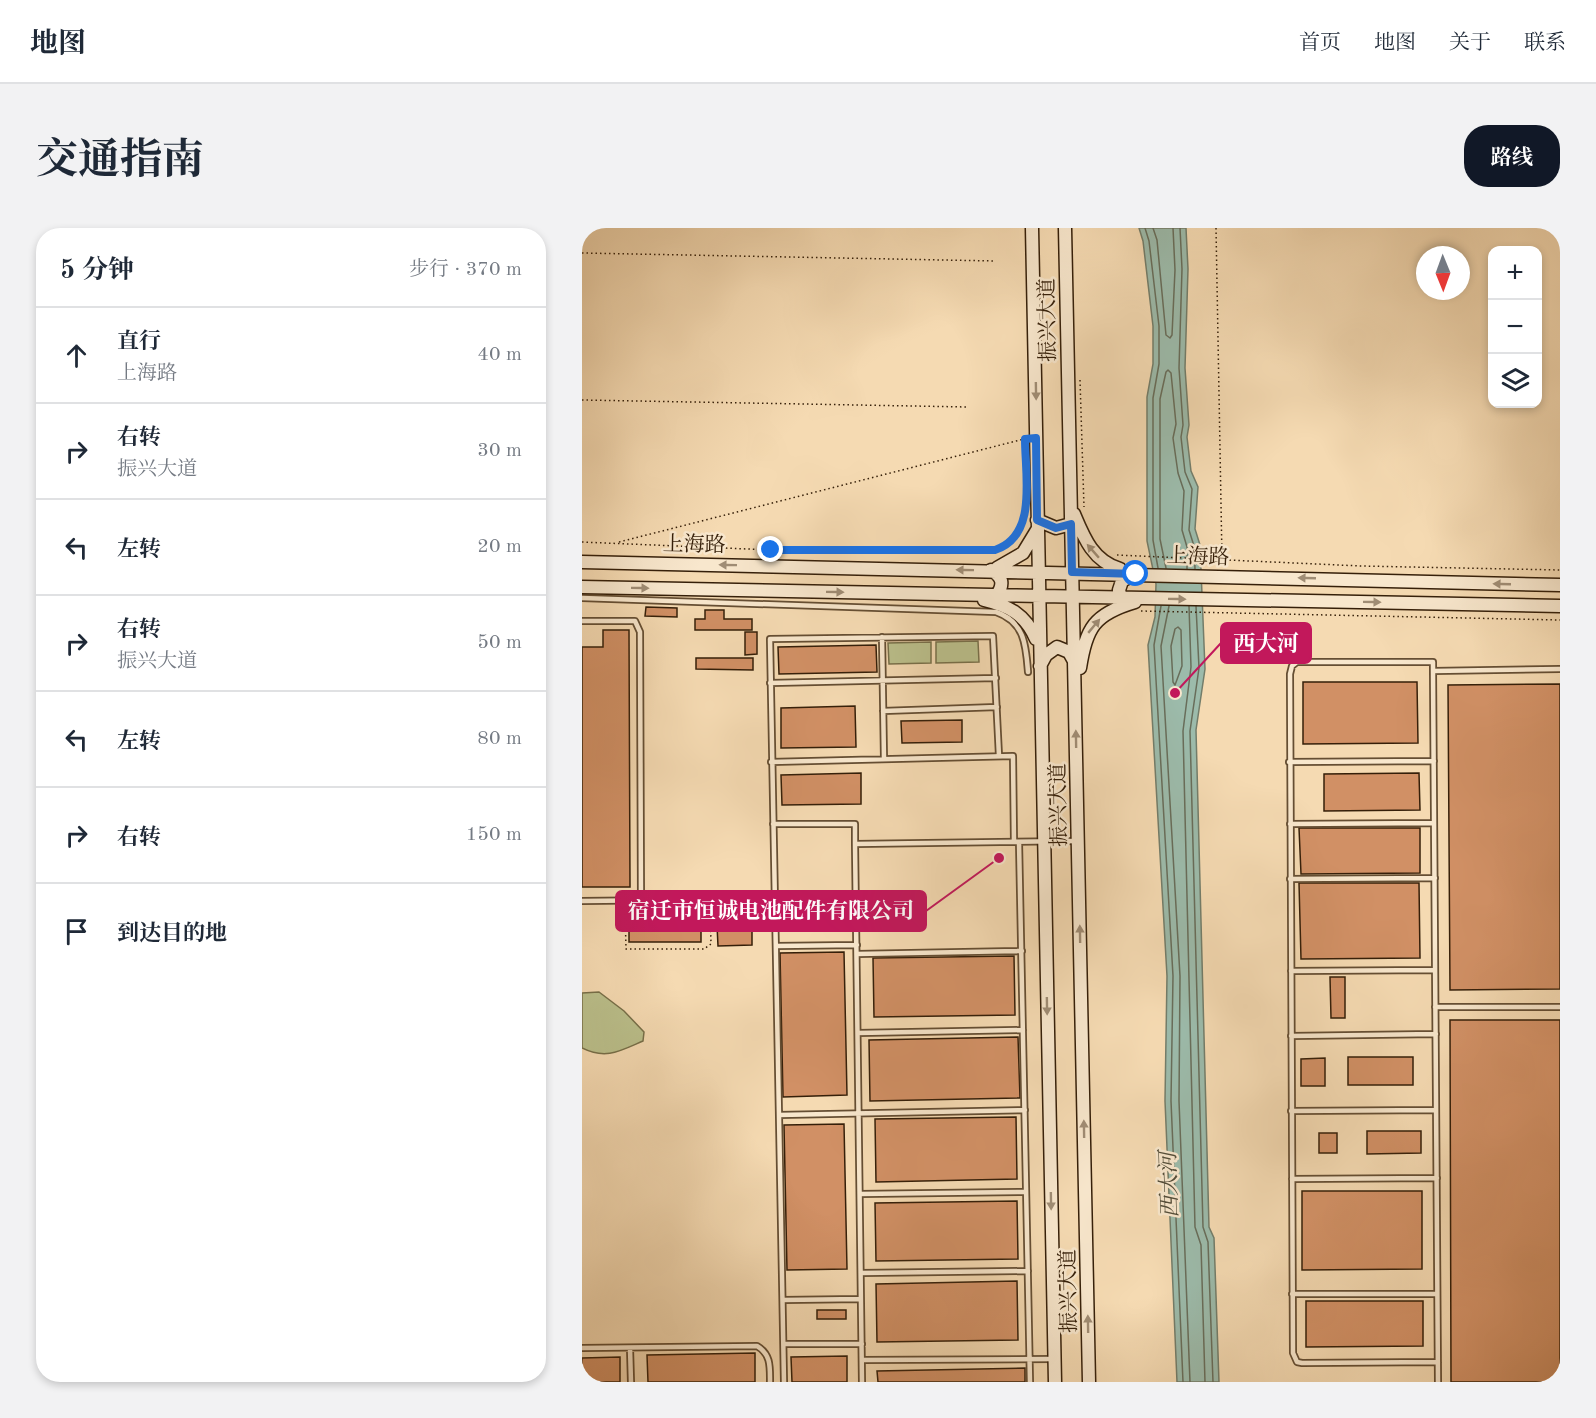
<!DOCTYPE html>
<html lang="zh">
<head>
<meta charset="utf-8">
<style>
  :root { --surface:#fff; --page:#f2f2f3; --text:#1f2937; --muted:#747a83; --line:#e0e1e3; --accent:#111827 }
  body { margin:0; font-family:"Old Standard TT","Noto Serif SC",serif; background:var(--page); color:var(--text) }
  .controls { position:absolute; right:18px; top:18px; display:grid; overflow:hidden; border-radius:12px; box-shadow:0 3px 9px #0003 }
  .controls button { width:54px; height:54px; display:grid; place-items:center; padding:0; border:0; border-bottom:2px solid var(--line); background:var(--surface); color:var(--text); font:30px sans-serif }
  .compass { position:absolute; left:834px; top:18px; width:54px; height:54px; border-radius:50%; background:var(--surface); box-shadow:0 3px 9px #0003; rotate:179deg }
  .stop { position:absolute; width:18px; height:18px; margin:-14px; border:4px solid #1a73e8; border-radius:50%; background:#fff }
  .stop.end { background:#1a73e8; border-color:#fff; box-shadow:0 2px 6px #0008 }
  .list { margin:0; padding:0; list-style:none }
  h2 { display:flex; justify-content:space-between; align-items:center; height:78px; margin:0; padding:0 24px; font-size:26px }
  h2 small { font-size:20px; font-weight:400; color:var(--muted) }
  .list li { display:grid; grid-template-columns:39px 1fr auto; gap:18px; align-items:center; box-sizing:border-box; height:96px; padding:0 24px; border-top:2px solid var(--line) }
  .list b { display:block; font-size:22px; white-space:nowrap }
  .list p { margin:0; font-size:20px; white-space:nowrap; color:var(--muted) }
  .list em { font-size:20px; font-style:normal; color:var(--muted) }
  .icon { flex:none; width:33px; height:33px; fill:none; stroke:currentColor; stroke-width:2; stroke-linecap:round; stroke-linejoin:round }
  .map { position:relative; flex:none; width:978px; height:1154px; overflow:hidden; border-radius:24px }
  header { display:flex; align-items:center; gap:36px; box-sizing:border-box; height:84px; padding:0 30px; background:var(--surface); border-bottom:2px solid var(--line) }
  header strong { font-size:28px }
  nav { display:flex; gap:33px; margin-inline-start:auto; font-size:21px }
  .intro { display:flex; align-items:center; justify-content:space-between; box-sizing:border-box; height:144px; padding:0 36px }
  h1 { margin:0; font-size:42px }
  .button { padding:15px 27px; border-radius:24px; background:var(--accent); color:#fff; font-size:21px; font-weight:700 }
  main { display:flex; gap:36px; padding:0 36px }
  aside { flex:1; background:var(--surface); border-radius:24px; box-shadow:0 3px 9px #0003 }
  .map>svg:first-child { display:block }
  .green { fill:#bbc08c; stroke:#78704a; stroke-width:1.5 }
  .water { fill:#9cbbab; stroke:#737d6a; stroke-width:1.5 }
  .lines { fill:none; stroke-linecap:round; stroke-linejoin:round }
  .shore { stroke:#686d5a; stroke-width:1.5 }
  .building { fill:#d19065; stroke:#351f09; stroke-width:1.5 }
  .lane-casing { stroke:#654e33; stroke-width:8 }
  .secondary-casing { stroke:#351f09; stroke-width:15 }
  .path { stroke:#351f09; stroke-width:1.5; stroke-dasharray:1.5 3; stroke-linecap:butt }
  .lane { stroke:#f8e7cd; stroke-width:4.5 }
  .secondary { stroke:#f8e7cd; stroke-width:12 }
  .oneway { fill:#a08d75 }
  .route { stroke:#1a73e8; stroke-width:8 }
  .labels { text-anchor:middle; stroke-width:5; stroke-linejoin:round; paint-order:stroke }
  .street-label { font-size:21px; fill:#351f09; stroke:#f8e7cd }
  .water-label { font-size:22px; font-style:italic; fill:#544e3a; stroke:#f8e7cd }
  .leader { fill:none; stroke:#c2185b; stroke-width:2 }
  .callout-dot { fill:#c2185b; stroke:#f8e7cd; stroke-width:2 }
  .callout { fill:#c2185b; stroke:#c2185b; stroke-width:2 }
  .callout-label { font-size:22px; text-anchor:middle; font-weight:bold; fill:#fff }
</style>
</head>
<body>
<header>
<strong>地图</strong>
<nav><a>首页</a><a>地图</a><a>关于</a><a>联系</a></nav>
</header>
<div class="intro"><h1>交通指南</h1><a class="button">路线</a></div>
<main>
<aside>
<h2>5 分钟<small>步行 · 370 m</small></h2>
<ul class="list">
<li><svg class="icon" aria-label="ahead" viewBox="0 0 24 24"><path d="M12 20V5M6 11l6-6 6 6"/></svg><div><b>直行</b><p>上海路</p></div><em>40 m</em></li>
<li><svg class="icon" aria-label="right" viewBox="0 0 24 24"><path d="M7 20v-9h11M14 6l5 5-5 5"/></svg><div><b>右转</b><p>振兴大道</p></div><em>30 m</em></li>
<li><svg class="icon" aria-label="left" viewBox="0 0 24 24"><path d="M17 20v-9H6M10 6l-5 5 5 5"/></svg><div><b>左转</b></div><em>20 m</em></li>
<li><svg class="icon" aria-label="right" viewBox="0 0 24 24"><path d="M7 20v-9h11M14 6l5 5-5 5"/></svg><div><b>右转</b><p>振兴大道</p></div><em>50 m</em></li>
<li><svg class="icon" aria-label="left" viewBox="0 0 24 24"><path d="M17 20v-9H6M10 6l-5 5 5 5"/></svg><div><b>左转</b></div><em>80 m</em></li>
<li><svg class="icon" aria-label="right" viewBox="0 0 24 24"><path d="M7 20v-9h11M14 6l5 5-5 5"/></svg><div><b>右转</b></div><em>150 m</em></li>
<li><svg class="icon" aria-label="arrive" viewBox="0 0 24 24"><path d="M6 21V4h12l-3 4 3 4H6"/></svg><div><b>到达目的地</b></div></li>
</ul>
</aside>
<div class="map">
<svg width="978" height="1154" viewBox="0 0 978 1154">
  <rect width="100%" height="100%" fill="#f5dab2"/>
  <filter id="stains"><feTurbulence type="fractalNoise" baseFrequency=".00333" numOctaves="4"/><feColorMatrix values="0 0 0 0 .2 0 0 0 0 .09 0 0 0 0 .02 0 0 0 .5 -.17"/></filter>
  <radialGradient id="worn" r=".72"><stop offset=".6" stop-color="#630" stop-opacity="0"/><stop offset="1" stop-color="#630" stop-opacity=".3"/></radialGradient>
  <path class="green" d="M396 413 397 434 354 435V414Z
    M349 414V435L307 436 306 415Z
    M17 764 42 783 62 804 61 813C38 823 24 832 0 820V765Z"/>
  <path class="water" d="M557 0H604L606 41 603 140 607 197 605 209 609 243 616 259 613 301 618 317 623 441 614 502 627 999 632 1010 637 1154H595L583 873 585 748 566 417 573 389 574 356 565 313V169L571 136V98L561 13Z"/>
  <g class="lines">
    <path class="shore" d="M563 0 567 13 577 98V136L571 170V312L576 340
      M571 0 575 12 584 107 588 110 590 107 593 42 591 0
      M598 0 600 41 597 140 601 197 599 209 603 244 610 261 607 302 612 318 613 341
      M584 340 578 311V171L584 144 586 142 589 145 594 196 591 210 596 245 602 263 600 302 605 319V341
      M579 378 572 417 591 748 589 873 601 1154
      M587 378 579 418 598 748 597 873 608 1154
      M607 378 609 439 601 503 613 999 619 1017 623 1154
      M614 378 617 440 608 503 621 999 626 1014 631 1154
      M596 399 599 402 600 438 593 457 591 454 589 418 593 401Z"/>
  </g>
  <path class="building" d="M64 379 95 380V389L63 388Z
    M123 382H142V391H170V402H113V391H123Z
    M21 402H47L48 659H0V419H21Z
    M163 404H175V426L163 427Z
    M294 417 295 444 197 446 196 419Z
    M114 430H171V442L114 441Z
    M721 454H835L836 515 721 516Z
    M978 456V761L868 762 866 457Z
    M273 478 274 519 199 520V480Z
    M380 492V514L320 515 319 493Z
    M279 545V576L200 577 199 547Z
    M837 545 838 582 742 583V546Z
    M717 600H838V645L719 646Z
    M717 655H837L838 730 719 731Z
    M170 696V717L136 718 135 697Z
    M53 700H113L119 702V714H47V702Z
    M262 724 265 867 201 869 198 725Z
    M432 728 433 787 292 789 291 730Z
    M748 749H763V790H749Z
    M868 792H978V1154H869Z
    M436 809 438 870 288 873 287 812Z
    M766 829H831V857H766Z
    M743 830V858H719V831Z
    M434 889 435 951 294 954 293 891Z
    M262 896 265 1041 205 1042 202 897Z
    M785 903H839V925L785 926Z
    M737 905H755V925H737Z
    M720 963H840V1041L720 1042Z
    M435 973 436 1031 294 1033 293 975Z
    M435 1053 436 1112 295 1114 294 1056Z
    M724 1073H841V1118L724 1119Z
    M235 1082H264V1091H235Z
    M173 1125V1154H66L65 1127Z
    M265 1128V1154H210L209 1129Z
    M38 1129V1154H0V1130Z
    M443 1140V1154H296L295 1143Z"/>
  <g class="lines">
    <g class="lane-casing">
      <path id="lane" d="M0 370 414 384C443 394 444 418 446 444
        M0 393H53L58 404 59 672
        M300 409 302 531
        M851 443V434H715L710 438 708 446 711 1125 715 1134 720 1135 856 1134
        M188 455 414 450
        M301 483 415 479
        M189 534 431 528 432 614
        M707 534 852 533
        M191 596H273V616
        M708 596 852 595
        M437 614 448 1154
        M708 651 853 650
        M0 673 178 671
        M194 718 275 717
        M275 726 440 723
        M709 743 853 742
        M853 779H978
        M276 805 441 802
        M709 808 854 806
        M709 883 854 882
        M197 887 443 882
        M710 951 855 950
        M278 966 444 964
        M279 1045 446 1043
        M710 1066H855
        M201 1072 279 1071
        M202 1116H280
        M0 1120 175 1118C189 1126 188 1139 188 1154
        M48 1120 49 1154
        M280 1132 472 1131
        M202 1154 188 411 411 408 417 528
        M280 1154 273 616 494 613
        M856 1154 851 443 978 441"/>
    </g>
    <g class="secondary-casing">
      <path id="secondary" d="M450 0 473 1154
        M483 0 507 1154
        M492 286C502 310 511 333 538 341
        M455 292 474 300 489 296
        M0 334 978 357
        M415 340 441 325 455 302
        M409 342C421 349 422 356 415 367
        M0 359 978 378
        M539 370 537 362 540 353 553 346
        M402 372C427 378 443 386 454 411
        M458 438 464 427 475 419 487 424 492 433
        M498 440C504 400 512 386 553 374"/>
    </g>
    <path class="path" d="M634 0 640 331
      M0 25 413 33
      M498 152 502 279
      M0 172 386 179
      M0 314 189 322H413C447 311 443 286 443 256
      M37 314 442 211
      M535 327 779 338 978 342
      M559 383 978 392
      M43 680 44 721H122L129 716 128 678
      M79 680V697
      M152 680V694
      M43 698 128 697"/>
    <use href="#lane" class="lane"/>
    <use href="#secondary" class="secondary"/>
  </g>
  <defs><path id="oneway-solid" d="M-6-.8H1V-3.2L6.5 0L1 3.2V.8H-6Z" transform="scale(1.5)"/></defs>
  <g class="oneway">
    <use href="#oneway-solid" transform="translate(454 163) rotate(89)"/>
    <use href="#oneway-solid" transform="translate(511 323) rotate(-131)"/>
    <use href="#oneway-solid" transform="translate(146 337) rotate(-179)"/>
    <use href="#oneway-solid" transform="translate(383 342) rotate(-179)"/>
    <use href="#oneway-solid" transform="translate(725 350) rotate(-178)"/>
    <use href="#oneway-solid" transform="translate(920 356) rotate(-178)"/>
    <use href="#oneway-solid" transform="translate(58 360) rotate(1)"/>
    <use href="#oneway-solid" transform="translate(253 364) rotate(1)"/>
    <use href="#oneway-solid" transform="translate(595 371) rotate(1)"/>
    <use href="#oneway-solid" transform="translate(790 374) rotate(1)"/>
    <use href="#oneway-solid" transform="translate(512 398) rotate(-50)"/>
    <use href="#oneway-solid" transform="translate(494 511) rotate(-91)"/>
    <use href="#oneway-solid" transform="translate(498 706) rotate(-91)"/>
    <use href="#oneway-solid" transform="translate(465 778) rotate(89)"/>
    <use href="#oneway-solid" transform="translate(502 901) rotate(-91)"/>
    <use href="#oneway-solid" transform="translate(469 973) rotate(89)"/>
    <use href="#oneway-solid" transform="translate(506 1096) rotate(-91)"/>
  </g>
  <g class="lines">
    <path class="route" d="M189 322H413C456 308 443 248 443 211L454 210 455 292 474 300 489 296 490 344 554 346"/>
  </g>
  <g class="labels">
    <g class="street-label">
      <text transform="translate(465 92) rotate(-91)" y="7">振兴大道</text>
      <text transform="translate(112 316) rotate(1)" y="7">上海路</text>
      <text transform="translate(616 328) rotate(2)" y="7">上海路</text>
      <text transform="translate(476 577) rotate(-91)" y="7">振兴大道</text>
      <text transform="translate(486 1063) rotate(-91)" y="7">振兴大道</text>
    </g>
    <g class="water-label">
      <text transform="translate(586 957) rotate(-92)" y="8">西大河</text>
    </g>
  </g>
  <path class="leader" d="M593 465L639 415M417 630L344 683"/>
  <g class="callout-dot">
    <circle cx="593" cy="465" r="6"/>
    <circle cx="417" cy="630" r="6"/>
  </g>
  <g class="callout">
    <rect x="639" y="395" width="90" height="40" rx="6"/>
    <rect x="34" y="663" width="310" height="40" rx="6"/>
  </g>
  <g class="callout-label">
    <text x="684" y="423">西大河</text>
    <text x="189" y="690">宿迁市恒诚电池配件有限公司</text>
  </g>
  <rect width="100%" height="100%" filter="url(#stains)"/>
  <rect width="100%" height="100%" fill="url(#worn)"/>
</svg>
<div class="controls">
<button>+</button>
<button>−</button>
<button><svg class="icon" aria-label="layers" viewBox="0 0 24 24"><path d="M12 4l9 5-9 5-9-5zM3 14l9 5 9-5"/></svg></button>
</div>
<svg class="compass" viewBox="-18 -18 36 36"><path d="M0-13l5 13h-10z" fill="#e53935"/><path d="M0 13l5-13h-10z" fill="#747a83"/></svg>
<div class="stop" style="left:554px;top:346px"></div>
<div class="stop end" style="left:189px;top:322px"></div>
</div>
</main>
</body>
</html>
